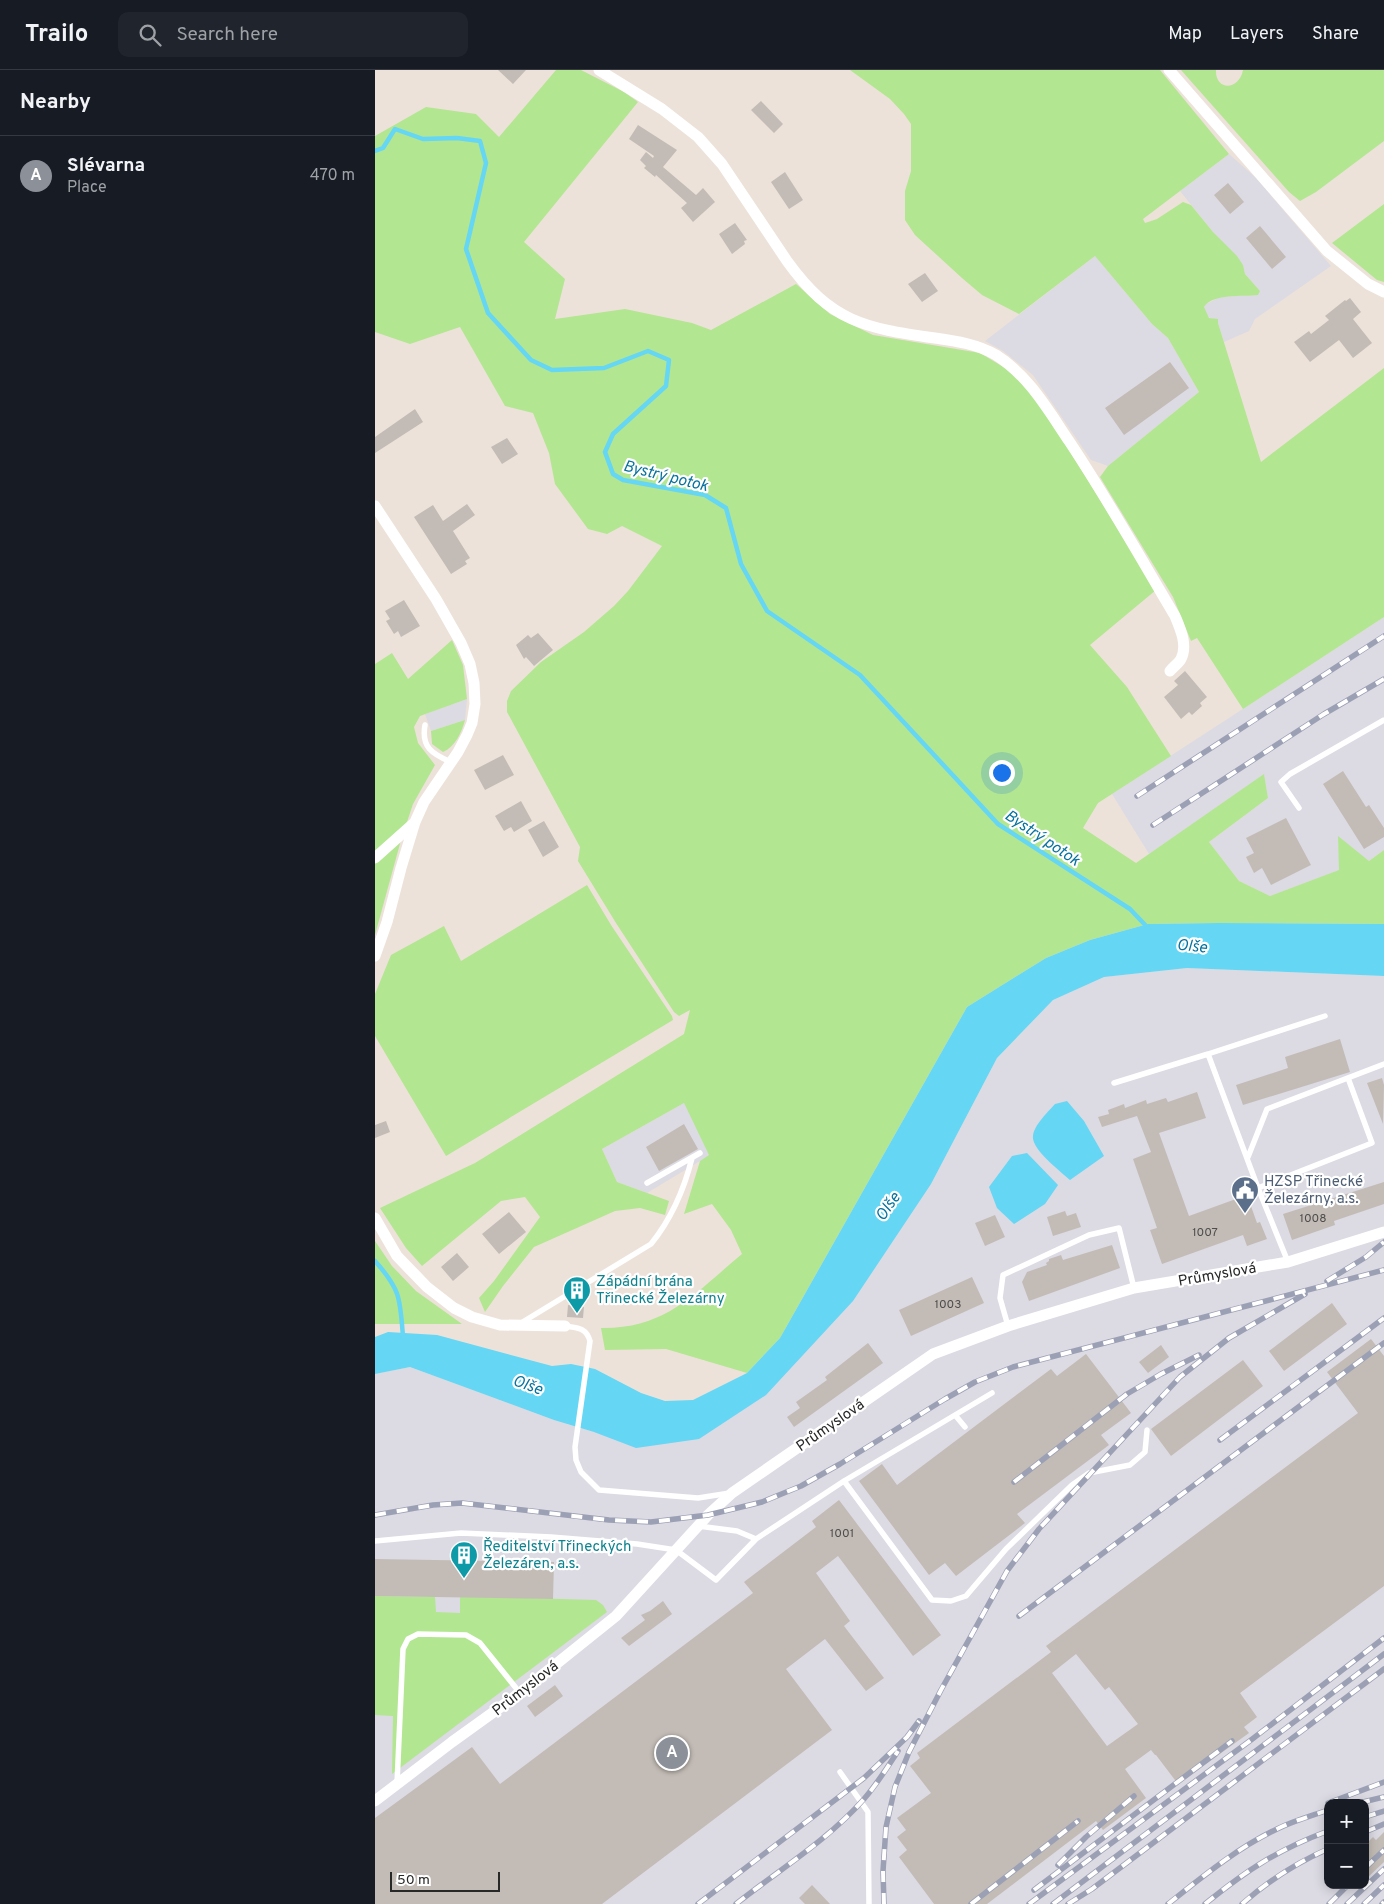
<!DOCTYPE html>
<html lang="en">
<head>
<meta charset="utf-8">
<style>
  :root { --surface:#171b24; --page:#20242c; --text:#f1f3f6; --muted:#9ea1a6; --line:#363941; --accent:#8c9099 }
  body { margin:0; font-family:Overpass,sans-serif; background:var(--page); color:var(--text) }
  .controls { position:absolute; right:15px; bottom:15px; display:grid; overflow:hidden; border-radius:10px; box-shadow:0 2px 12px #0003 }
  .controls button { width:45px; height:45px; display:grid; place-items:center; padding:0; border:0; border-bottom:1px solid var(--line); background:var(--surface); color:var(--text); font:25px sans-serif }
  .scale { position:absolute; left:15px; bottom:12px; width:110px; box-sizing:border-box; padding-left:5px; border:2px solid #282828; border-top:0; font-size:14px; line-height:18px; white-space:nowrap; color:#282828; -webkit-text-stroke:4px #fff; paint-order:stroke }
  .you { position:absolute; left:626px; top:702px; width:18px; height:18px; margin:-12px; border:4px solid #fff; border-radius:50%; background:#1a73e8; box-shadow:0 0 0 8px #1a73e833 }
  .badge { display:grid; place-items:center; width:32px; height:32px; border-radius:50%; background:var(--accent); color:#fff; font-size:16px; font-weight:700 }
  .pin { position:absolute; translate:-50% -50%; border:2px solid #fff; box-shadow:0 1px 5px #0006 }
  .list { margin:0; padding:0; list-style:none }
  h2 { display:flex; justify-content:space-between; align-items:center; height:65px; margin:0; padding:0 20px; font-size:21px }
  h2 small { font-size:16px; font-weight:400; color:var(--muted) }
  .list li { display:grid; grid-template-columns:32px 1fr auto; gap:15px; align-items:center; box-sizing:border-box; height:80px; padding:0 20px; border-top:1px solid var(--line) }
  .list b { display:block; font-size:19px; white-space:nowrap }
  .list p { margin:0; font-size:16px; white-space:nowrap; color:var(--muted) }
  .list em { font-size:16px; font-style:normal; color:var(--muted) }
  .icon { flex:none; width:28px; height:28px; fill:none; stroke:currentColor; stroke-width:2; stroke-linecap:round; stroke-linejoin:round }
  .map { position:relative; flex:none; width:1009px; height:1834px; overflow:hidden }
  header { display:flex; align-items:center; gap:30px; box-sizing:border-box; height:70px; padding:0 25px; background:var(--surface); border-bottom:1px solid var(--line) }
  header strong { font-size:24px }
  nav { display:flex; gap:28px; margin-inline-start:auto; font-size:18px }
  .search { width:350px; height:45px; background:var(--page); display:flex; align-items:center; gap:12px; box-sizing:border-box; padding:0 18px; border-radius:10px; color:var(--muted); font-size:19px }
  main { display:flex }
  aside { flex:1; background:var(--surface) }
  .map>svg:first-child { display:block }
  .industrial { fill:#dcdae3; fill-rule:evenodd }
  .green { fill:#b3e691 }
  .water { fill:#65d6f4 }
  .lines { fill:none; stroke-linecap:round; stroke-linejoin:round }
  .stream { stroke:#65d6f4; stroke-width:4.5 }
  .building { fill:#c3bcb6; fill-rule:evenodd }
  .lane { stroke:#fff; stroke-width:5.5 }
  .street { stroke:#fff; stroke-width:11 }
  .rail-casing { stroke:#9ba0b4; stroke-width:5.5 }
  .rail { stroke:#fff; stroke-width:4; stroke-dasharray:11; stroke-linecap:butt }
  .labels { text-anchor:middle; stroke-width:4.5; stroke-linejoin:round; paint-order:stroke }
  .number-label { font-size:12px; fill:#4f4d4c }
  .service-label { font-size:15px; fill:#4e5e75; stroke:#fff; text-anchor:start }
  .street-label { font-size:15px; fill:#282828; stroke:#fff }
  .culture-label { font-size:15px; fill:#0d838f; stroke:#fff; text-anchor:start }
  .water-label { font-size:16px; font-style:italic; fill:#06729e; stroke:#fff }
</style>
</head>
<body>
<header>
<strong>Trailo</strong>
<div class="search"><svg class="icon" aria-label="search" viewBox="0 0 24 24"><circle cx="10" cy="10" r="6"/><path d="M15 15l6 6"/></svg>Search here</div>
<nav><a>Map</a><a>Layers</a><a>Share</a></nav>
</header>
<main>
<aside>
<h2>Nearby<small></small></h2>
<ul class="list">
<li><span class="badge">A</span><div><b>Slévarna</b><p>Place</p></div><em>470 m</em></li>
</ul>
</aside>
<div class="map">
<svg width="1009" height="1834" viewBox="0 0 1009 1834">
  <rect width="100%" height="100%" fill="#ece2d9"/>
  <path class="industrial" d="M854 84 881 108 956 196 880 249 874 261 849 272 843 253 831 245 829 237 831 234 845 227 882 225 885 221 870 204 868 195 838 162 805 121Z
    M720 186 777 254 793 268 824 322 733 396 716 390 658 305 628 281 610 271Z
    M1009 547V780L994 791 963 767 965 800 895 826 864 811 834 772 893 728 889 705 774 784 737 724Z
    M92 629 90 650 56 661 50 644Z
    M812 898 1009 906V1834H0V1304L35 1297 179 1350 219 1362 324 1369 556 1114 622 988 678 930 729 907ZM953 1733H990V1815H953Z
    M309 1033 335 1085 272 1123 242 1112 227 1079Z"/>
  <path class="green" d="M181 0H206L249 22 263 32 149 172 190 209 180 249 250 239 317 253 336 260 421 214 455 244 498 265 605 283 635 301 664 332 781 520 715 575 752 617 796 686 723 733 708 758 761 793 889 704 893 728 834 772 864 811 895 826 964 800 963 766 994 791 1009 780V854L843 853 773 854 715 870 671 888 592 937 405 1268 372 1303 291 1279 230 1280 226 1258C291 1259 320 1223 367 1184L356 1160 337 1134 309 1144 325 1091 334 1085 309 1033 227 1079 242 1112 294 1131 290 1145 265 1138 240 1141 159 1177 128 1216 110 1242 104 1228 119 1211 165 1147 150 1127 126 1131 47 1196 31 1178 5 1138 100 1093 309 964 315 940 304 946 299 942 241 853 203 791 205 777 132 642V631L136 621 166 592 209 562 239 536 253 521 287 476 247 456 232 464 213 459 180 414 174 383 158 343 130 336 85 257 35 274 0 262V66L51 37 101 44 124 67Z
    M475 0H785L854 84 768 149 770 153 782 149 808 132 816 135 838 162 862 186 868 195 870 204 885 221 883 225C868 227 838 223 829 237L834 248 843 249V253L886 392 1009 298V547L868 639 822 568 816 571 798 527 725 407 733 396 824 322 793 268 777 254 720 186 644 244 607 225 587 208 540 165 530 150V121L536 101V54L529 44 515 29Z
    M806 0H841C840 21 864 21 868 0H1009V71L941 122 925 131 914 122Z
    M1009 134V212L1002 210 957 173Z
    M77 570 88 595 92 629 45 646 39 657 43 673 60 695 38 734 26 770 0 865V594L17 583 33 609Z
    M90 650C87 662 80 677 68 682L57 674 56 661Z
    M212 815 236 855 297 946 298 950 71 1086 0 966V924L16 885 69 856 86 891Z
    M0 1171 17 1196 41 1221 87 1254H0Z
    M0 1526 60 1527 61 1542 85 1543V1526L221 1530 228 1535 232 1542 17 1704 18 1646 0 1645Z"/>
  <path class="water" d="M843 853 1009 854V906L812 898 729 907 678 930 622 988 556 1114 478 1231 391 1325 324 1369 261 1378 219 1362 179 1350 35 1297 0 1304V1267L13 1262 62 1265 177 1296 196 1294 220 1299 266 1323 290 1331 318 1330 372 1303 405 1268 592 937 671 888 715 870 773 854Z
    M692 1031 709 1051 729 1086 695 1110C685 1101 656 1079 658 1066 659 1055 673 1042 680 1034Z
    M652 1083 683 1115 670 1134 639 1154 622 1138 614 1117 637 1086Z"/>
  <g class="lines">
    <path class="stream" d="M0 81 8 78 20 59 48 69 82 68 105 71 111 93 91 179 113 243 156 290 177 300 229 298 273 281 294 290 291 316 238 364 230 382 238 404 248 410 330 425 351 438 366 494 392 541 485 605 623 754 755 839 774 859
      M0 1191C26 1220 25 1229 28 1267"/>
  </g>
  <path class="building" d="M123 0H151L138 14Z
    M386 31 408 54 399 63 376 40Z
    M263 55 302 80 288 97 321 125 328 118 340 132 318 152 306 138 312 133 281 105 280 107 269 98 271 96 265 90 271 82 278 88 279 86 254 69Z
    M410 102 428 130 414 139 396 112Z
    M853 113 869 132 855 144 839 125Z
    M360 153 372 170 369 171 370 174 357 184 344 164Z
    M885 156 911 187 897 199 871 168Z
    M550 203 563 221 547 232 533 214Z
    M975 228 986 242 978 249 997 273 978 288 964 270 935 292 919 272 934 261 936 264 954 250 950 246 970 230 971 231Z
    M795 292 814 318 749 365 730 338Z
    M40 339 48 352 0 383V367Z
    M132 368 143 384 127 394 116 377Z
    M92 434 100 445 78 461 95 488 90 491 92 494 76 504 39 447 58 435 68 451Z
    M29 530 45 556 26 567 23 561 19 564 11 551 15 549 10 541Z
    M163 563 178 580 159 596 151 587 149 589 141 575 153 565 156 568Z
    M810 601 832 627 825 633 827 636 817 645 814 642 806 649 789 627 803 615 799 611Z
    M128 685 139 705 110 720 99 700Z
    M968 701 991 737 994 735 1009 758V767L989 779 948 714Z
    M146 731 157 751 139 762 136 757 129 761 120 746Z
    M911 748 936 795 896 815 887 798 879 803 871 787 879 783 871 768Z
    M169 751 184 777 168 787 153 760Z
    M965 969 975 1002 868 1035 861 1015 913 998 910 987Z
    M1007 1008 1009 1015 1008 1054 992 1013Z
    M822 1022 831 1048 784 1063 814 1146 872 1125 882 1153 885 1152 892 1169 872 1176 868 1165 787 1194 775 1160 782 1158 758 1089 776 1082 762 1046 727 1057 723 1047 734 1044 733 1040 749 1034 750 1038 771 1030 772 1034 791 1028 793 1032Z
    M11 1051 15 1062 0 1068V1055Z
    M309 1054 323 1079 284 1101 271 1077Z
    M1009 1112V1134L959 1151 960 1155 917 1170 908 1144Z
    M690 1141 692 1146 701 1143 706 1157 678 1166 672 1147Z
    M134 1142 151 1162 124 1184 107 1164Z
    M620 1145 630 1167 610 1176 600 1153Z
    M737 1175 745 1198 654 1231 647 1212 652 1202 672 1195 671 1193 674 1191V1189L686 1185 688 1190Z
    M82 1183 94 1197 78 1211 66 1197Z
    M597 1207 609 1233 536 1266 524 1240Z
    M957 1233 972 1254 909 1301 894 1281Z
    M193 1235 209 1237 208 1248 192 1247Z
    M996 1269 1009 1286V1516L865 1623 882 1647 869 1657 874 1663 803 1714 781 1685H780L776 1680 750 1699 771 1728 728 1760 721 1751 612 1834H559L524 1787 532 1780 522 1767 531 1760 522 1748 556 1723 535 1696 545 1688 542 1683 676 1582 671 1576 983 1343 952 1302ZM701 1584 730 1620 734 1617 763 1654 732 1676 677 1603Z
    M493 1273 508 1293 419 1357 412 1347 425 1338 421 1332 452 1310 450 1307Z
    M786 1275 794 1287 773 1303 764 1292Z
    M711 1284 756 1343 726 1365 734 1375 642 1444 650 1453 581 1506 570 1493 554 1505 484 1411 507 1394 522 1415 676 1299 682 1306Z
    M868 1290 888 1316 796 1386 776 1359Z
    M464 1430 566 1565 538 1586 463 1486 441 1503 475 1551 469 1556 509 1608 491 1621 450 1569 411 1599 457 1660 227 1834H0V1748L97 1677 125 1714 378 1523 369 1512 441 1457 437 1451Z
    M0 1489 179 1492 178 1529 0 1526Z
    M288 1531 297 1544 254 1576 246 1568 270 1550 266 1545 275 1541Z
    M180 1615 188 1626 160 1647 152 1636Z
    M1009 1762V1792L990 1810V1775L998 1767 1001 1770Z
    M437 1815 455 1834H430L424 1828Z"/>
  <g class="lines">
    <path class="lane" d="M50 655C46 677 57 684 76 692
      M924 738 906 712 915 704 1009 650
      M739 1013 833 984
      M873 1087 892 1039 1009 994
      M272 1113 325 1083
      M883 1118 997 1073 973 1008
      M913 1192 883 1118 833 984 950 946
      M146 1253 276 1174C297 1148 309 1120 317 1088
      M190 1256C202 1258 211 1257 215 1271L200 1377 201 1390 206 1402 224 1420 323 1428 355 1423
      M633 1256 625 1228 628 1205 714 1165 744 1158 759 1218
      M580 1345 590 1357
      M469 1411 557 1530 576 1531 591 1526 631 1479 697 1415 714 1403 755 1395 770 1382 772 1360
      M323 1456 362 1461 381 1469 469 1411 617 1323
      M0 1471 86 1463 176 1467 262 1474 301 1480 341 1510 381 1469
      M465 1702 493 1742 494 1834
      M22 1714 28 1579 33 1569 43 1564 91 1565 105 1573 145 1623"/>
    <path class="street" d="M224 0 287 39 323 67 347 94 412 191C456 252 489 258 560 268 581 271 602 274 621 285 654 306 673 340 694 371 732 428 765 487 800 546 805 558 813 575 806 589 804 593 798 597 795 601
      M794 0 952 181 993 214 1009 222
      M0 436 61 529 86 573 95 594 99 613 100 634 97 653 92 665 83 682 49 732 40 752 26 798 12 852 0 886
      M0 788 39 753
      M0 1148 22 1186 52 1217 79 1238 97 1247 125 1255 190 1256
      M0 1731 77 1672 145 1623 241 1546 333 1445 357 1423 558 1284 633 1256 759 1218 913 1192 1009 1162"/>
    <g class="rail-casing">
      <path id="rail" d="M762 726 1009 566
        M778 755 949 644 1009 609
        M952 1211 991 1187 1009 1172
        M845 1370 1009 1248
        M639 1412 752 1324 786 1304 824 1285
        M0 1445 58 1435 87 1433 234 1450 276 1452 333 1445 387 1432 426 1416 465 1394 570 1329 600 1312 638 1297 1009 1200
        M644 1546 1009 1273
        M953 1733 1009 1712
        M984 1733 1009 1727
        M990 1747 1009 1741
        M990 1762 1009 1754
        M683 1795 711 1767 759 1726
        M990 1798 1009 1780
        M659 1820 857 1671
        M323 1834 489 1708 532 1667 544 1651
        M361 1834C404 1800 453 1770 489 1729 502 1714 512 1698 523 1681
        M509 1834 508 1801 511 1757 520 1717 534 1682 566 1620 632 1501 664 1459 805 1307 854 1268 930 1224
        M596 1834 703 1751
        M654 1834 876 1670 1009 1568
        M678 1834 1009 1584
        M693 1834 717 1819 1009 1599
        M793 1834C827 1807 862 1778 902 1759 918 1751 936 1746 953 1740
        M830 1834C872 1800 902 1780 953 1761
        M867 1834C893 1811 921 1793 953 1779
        M954 1834 973 1815
        M972 1834 1009 1799
        M989 1834 1009 1815
        M1007 1834 1009 1832"/>
    </g>
    <use href="#rail" class="rail"/>
  </g>
  <defs>
    <g id="civic-pin" transform="scale(1.4375)"><path d="M0 17L-7.5 6A9.5 9.5 0 1 1 7.5 6Z" fill="#5c6f8a" stroke="#fff"/><path d="M-.6-6.5H3V-4.5H.6V-3L4-1V1h2V6H-6V1h2V-1L-.6-3ZM-1.2 2.5V6h2.4V2.5Z" fill="#fff"/></g>
    <g id="building-pin" transform="scale(1.4375)"><path d="M0 17L-7.5 6A9.5 9.5 0 1 1 7.5 6Z" fill="#0f9aa8" stroke="#fff"/><path d="M-4-6H4V6H1V3H-1V6H-4ZM-2.5-4.3h1.7v1.8h-1.7ZM.8-4.3h1.7v1.8H.8ZM-2.5-1h1.7V.8h-1.7ZM.8-1h1.7V.8H.8Z" fill="#fff"/></g>
  </defs>
  <g fill-rule="evenodd">
    <use href="#civic-pin" x="870" y="1120"/>
    <use href="#building-pin" x="202" y="1220"/>
    <use href="#building-pin" x="89" y="1485"/>
  </g>
  <g class="labels">
    <g class="number-label">
      <text x="938" y="1152">1008</text>
      <text x="830" y="1166">1007</text>
      <text x="573" y="1238">1003</text>
      <text x="467" y="1467">1001</text>
    </g>
    <g class="service-label">
      <text x="889" y="1116">HZSP Třinecké<tspan x="889" dy="17">Železárny, a.s.</tspan></text>
    </g>
    <g class="street-label">
      <text transform="translate(842 1204) rotate(-10)" y="5">Průmyslová</text>
      <text transform="translate(455 1355) rotate(-35)" y="5">Průmyslová</text>
      <text transform="translate(150 1618) rotate(-38)" y="5">Průmyslová</text>
    </g>
    <g class="culture-label">
      <text x="221" y="1216">Zápádní brána<tspan x="221" dy="17">Třinecké Železárny</tspan></text>
      <text x="108" y="1481">Ředitelství Třineckých<tspan x="108" dy="17">Železáren, a.s.</tspan></text>
    </g>
    <g class="water-label">
      <text transform="translate(291 405) rotate(14)" y="6">Bystrý potok</text>
      <text transform="translate(668 767) rotate(34)" y="6">Bystrý potok</text>
      <text transform="translate(817 875) rotate(6)" y="6">Olše</text>
      <text transform="translate(512 1136) rotate(-55)" y="6">Olše</text>
      <text transform="translate(153 1314) rotate(20)" y="6">Olše</text>
    </g>
  </g>
</svg>
<div class="controls">
<button>+</button>
<button>−</button>
</div>
<div class="scale">50 m</div>
<div class="you"></div>
<div class="pin badge" style="left:297px;top:1683px">A</div>
</div>
</main>
</body>
</html>
